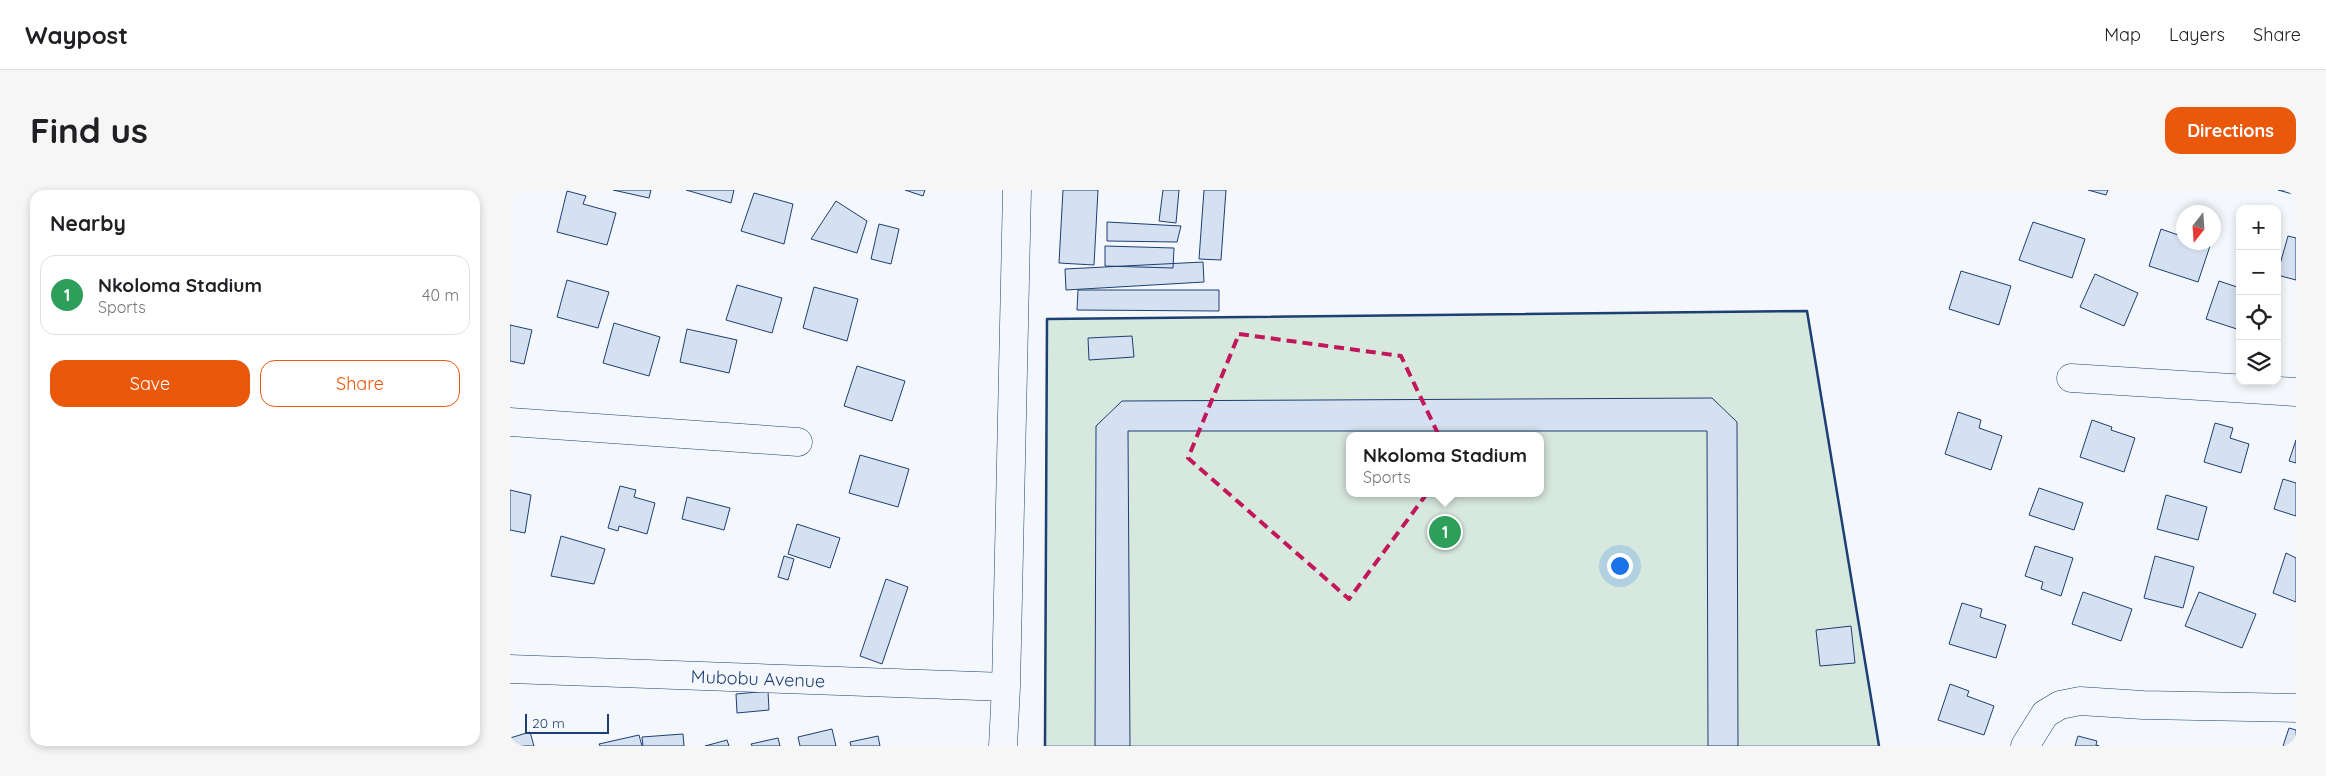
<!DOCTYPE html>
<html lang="en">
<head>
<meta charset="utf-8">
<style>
  :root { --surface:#fff; --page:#f6f6f6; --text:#202124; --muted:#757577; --line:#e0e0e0; --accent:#ea580c }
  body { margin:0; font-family:Quicksand,sans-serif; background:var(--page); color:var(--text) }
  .controls { position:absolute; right:15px; top:15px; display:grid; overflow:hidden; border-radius:10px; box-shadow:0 2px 8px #0003 }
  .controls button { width:45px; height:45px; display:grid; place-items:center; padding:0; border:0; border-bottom:1px solid var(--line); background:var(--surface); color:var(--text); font:25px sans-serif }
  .compass { position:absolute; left:1666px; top:15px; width:45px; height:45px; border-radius:50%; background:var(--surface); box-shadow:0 2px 8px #0003; rotate:197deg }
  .scale { position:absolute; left:15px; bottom:12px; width:84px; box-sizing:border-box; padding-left:5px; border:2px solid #1d3f73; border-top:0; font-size:14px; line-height:18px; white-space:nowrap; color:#1d3f73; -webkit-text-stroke:4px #f4f7fb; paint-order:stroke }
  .you { position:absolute; left:1109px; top:375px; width:18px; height:18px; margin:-12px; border:4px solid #fff; border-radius:50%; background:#1a73e8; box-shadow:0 0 0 8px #1a73e833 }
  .badge { display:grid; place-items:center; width:32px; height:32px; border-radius:50%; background:var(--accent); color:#fff; font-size:16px; font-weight:700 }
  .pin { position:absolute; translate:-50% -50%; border:2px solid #fff; box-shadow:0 1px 5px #0006 }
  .popup { position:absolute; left:836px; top:242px; width:198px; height:65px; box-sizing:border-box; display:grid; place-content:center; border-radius:10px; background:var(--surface); filter:drop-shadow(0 1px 4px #0005); font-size:16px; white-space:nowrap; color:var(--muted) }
  .popup b { font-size:19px; color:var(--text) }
  .popup::after { content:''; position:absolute; left:50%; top:100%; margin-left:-10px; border:10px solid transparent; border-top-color:var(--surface) }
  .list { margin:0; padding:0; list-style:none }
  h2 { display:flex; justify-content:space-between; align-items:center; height:65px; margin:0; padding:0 20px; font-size:21px }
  h2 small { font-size:16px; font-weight:400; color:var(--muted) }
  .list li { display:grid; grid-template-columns:32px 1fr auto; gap:15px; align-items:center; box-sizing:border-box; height:80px; margin:0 10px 10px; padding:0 10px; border:1px solid var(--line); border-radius:15px }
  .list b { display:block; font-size:19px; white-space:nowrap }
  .list p { margin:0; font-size:16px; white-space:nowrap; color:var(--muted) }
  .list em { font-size:16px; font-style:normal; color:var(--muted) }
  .actions { display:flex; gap:10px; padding:15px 20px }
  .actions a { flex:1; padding:11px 0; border:1px solid var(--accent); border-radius:15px; text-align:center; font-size:18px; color:var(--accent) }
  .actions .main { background:var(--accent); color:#fff }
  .icon { flex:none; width:28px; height:28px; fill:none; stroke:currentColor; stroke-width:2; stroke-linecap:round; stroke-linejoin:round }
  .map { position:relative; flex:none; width:1786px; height:556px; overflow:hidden; border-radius:15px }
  header { display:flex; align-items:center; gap:30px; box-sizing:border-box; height:70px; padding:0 25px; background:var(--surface); border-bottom:1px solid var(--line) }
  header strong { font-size:24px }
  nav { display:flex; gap:28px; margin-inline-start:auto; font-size:18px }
  .intro { display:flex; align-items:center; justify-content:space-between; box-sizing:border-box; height:120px; padding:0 30px }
  h1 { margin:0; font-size:35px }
  .button { padding:12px 22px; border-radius:15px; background:var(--accent); color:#fff; font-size:18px; font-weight:700 }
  main { display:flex; gap:30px; padding:0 30px }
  aside { flex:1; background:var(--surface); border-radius:15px; box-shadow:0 2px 8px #0003 }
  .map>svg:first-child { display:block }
  .green { fill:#d7e8df; stroke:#687fa3; fill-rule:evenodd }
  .building { fill:#d5e0f0; stroke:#1d3f73 }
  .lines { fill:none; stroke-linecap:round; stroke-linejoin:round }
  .minor-casing { stroke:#1d3f73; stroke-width:29 }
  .minor { stroke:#f4f7fb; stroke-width:28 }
  .wall { stroke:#1d3f73; stroke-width:2.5 }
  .marked { fill:none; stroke:#c2185b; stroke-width:4; stroke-dasharray:10 6; stroke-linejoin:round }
  .labels { text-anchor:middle; stroke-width:4; stroke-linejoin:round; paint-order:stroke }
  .street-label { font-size:18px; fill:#1d3f73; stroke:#f4f7fb }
</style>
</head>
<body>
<header>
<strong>Waypost</strong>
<nav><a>Map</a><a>Layers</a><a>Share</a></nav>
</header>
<div class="intro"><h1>Find us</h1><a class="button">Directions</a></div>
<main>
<aside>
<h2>Nearby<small></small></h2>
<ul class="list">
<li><span class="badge" style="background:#2e9e5b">1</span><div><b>Nkoloma Stadium</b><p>Sports</p></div><em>40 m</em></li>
</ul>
<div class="actions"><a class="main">Save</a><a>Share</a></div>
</aside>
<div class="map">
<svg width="1786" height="556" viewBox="0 0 1786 556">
  <rect width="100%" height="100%" fill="#f4f7fb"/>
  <path class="green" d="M1297 121 1369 556H535L537 129ZM840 246H1030V303H840Z"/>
  <path class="building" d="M103 0H141L139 8Z
    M176 0H224L221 13Z
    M395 0H415L413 6Z
    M553 0H588L584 75 549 73Z
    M653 0H669L666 33 649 31Z
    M694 0H716L711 70 689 69Z
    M1578 0H1598L1596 5Z
    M1768 0H1786V5Z
    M57 1 76 6 73 14 106 23 97 55 47 42Z
    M244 3 283 14 274 54 231 41Z
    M326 11 357 31 347 63 301 49Z
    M597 32 671 36 667 52 597 51Z
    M1523 32 1575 49 1562 88 1509 70Z
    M369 34 389 39 381 74 361 69Z
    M1651 39 1674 47V52H1690L1700 56 1688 92 1639 76Z
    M1778 46 1786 48V90L1767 85Z
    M595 56 664 58 663 78 595 76Z
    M693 72 694 92 556 100 555 79Z
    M1451 81 1501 96 1489 135 1439 119Z
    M1585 84 1628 103 1614 136 1570 117Z
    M57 90 99 102 88 138 47 127Z
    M1709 91 1730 98V140L1696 129Z
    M227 95 272 108 262 143 216 130Z
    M304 97 348 109 337 151 293 138Z
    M568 100H709V121L567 120Z
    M104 133 150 147 139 186 93 173Z
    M0 135 22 140 14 174 0 171Z
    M177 139 227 150 219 183 170 172Z
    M622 146 624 167 579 170 578 148Z
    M347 176 395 191 382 231 334 216Z
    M1202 208 1227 232 1228 556H1198L1197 241H618L620 556H585L586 236 612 211Z
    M1448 222 1471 230 1469 238 1492 246 1481 280 1435 264Z
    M1582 230 1602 237 1601 240 1625 248 1614 282 1570 267Z
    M1705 233 1723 238 1720 248 1739 254 1731 283 1694 272Z
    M1786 250V273L1779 271Z
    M350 265 399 279 388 317 339 303Z
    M1773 289 1786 293V326L1764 319Z
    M110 296 126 300 124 307 145 313 137 344 109 336 108 341 98 338Z
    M1529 298 1573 313 1564 340 1519 325Z
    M0 300 21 305 15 343 0 340Z
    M1656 305 1697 317 1688 350 1647 339Z
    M177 307 220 318 214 340 172 329Z
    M287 334 330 348 320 378 278 364Z
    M51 346 95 359 84 394 41 386Z
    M1525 356 1563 368 1551 406 1531 399 1533 392 1515 386Z
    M1776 363 1786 368V412L1763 403Z
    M274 366 284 369 278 390 268 387Z
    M1645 366 1684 377 1673 418 1634 408Z
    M376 389 398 397 372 474 350 466Z
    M1573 402 1622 419 1611 451 1562 434Z
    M1689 402 1746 424 1732 458 1675 436Z
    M1452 413 1472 419 1470 427 1496 435 1486 468 1439 454Z
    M1341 436 1345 473 1310 476 1306 440Z
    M1440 494 1459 501 1457 506 1484 516 1474 545 1428 530Z
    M258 501 259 520 227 523 226 504Z
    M1779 538 1786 540V556H1773Z
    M322 539 326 556H290L288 547Z
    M20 542 24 556H0V548Z
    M173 544 174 556H133L132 547Z
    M129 545 132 556H90L89 554Z
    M368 546 370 556H341L340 552Z
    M1568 546 1587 551 1586 555 1589 556H1565Z
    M268 548 270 556H242L241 554Z
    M217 550 219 556H195Z"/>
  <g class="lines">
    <g class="minor-casing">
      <path id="minor" d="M1561 188 1786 202
        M0 232 288 252
        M0 479 496 497
        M493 556 496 497 507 0
        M1515 556 1535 524 1550 515 1570 511 1633 515 1786 518"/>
    </g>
    <use href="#minor" class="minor"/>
    <path class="wall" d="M535 556 537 129 1297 121 1369 556"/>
  </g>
  <path class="marked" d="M729 144 891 166 941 271 839 409 678 268Z"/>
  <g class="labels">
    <g class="street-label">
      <text transform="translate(248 489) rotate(2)" y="6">Mubobu Avenue</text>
    </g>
  </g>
</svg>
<div class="controls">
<button>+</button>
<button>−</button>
<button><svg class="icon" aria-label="locate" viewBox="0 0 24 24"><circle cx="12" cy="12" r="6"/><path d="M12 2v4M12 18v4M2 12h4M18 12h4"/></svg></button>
<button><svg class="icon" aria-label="layers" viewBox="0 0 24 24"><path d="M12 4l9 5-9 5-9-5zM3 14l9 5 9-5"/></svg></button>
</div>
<svg class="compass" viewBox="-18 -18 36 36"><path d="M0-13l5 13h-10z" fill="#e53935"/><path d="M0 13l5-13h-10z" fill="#757577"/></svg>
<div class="scale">20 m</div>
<div class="you"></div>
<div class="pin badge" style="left:935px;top:342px;background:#2e9e5b">1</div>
<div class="popup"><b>Nkoloma Stadium</b>Sports</div>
</div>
</main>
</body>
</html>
